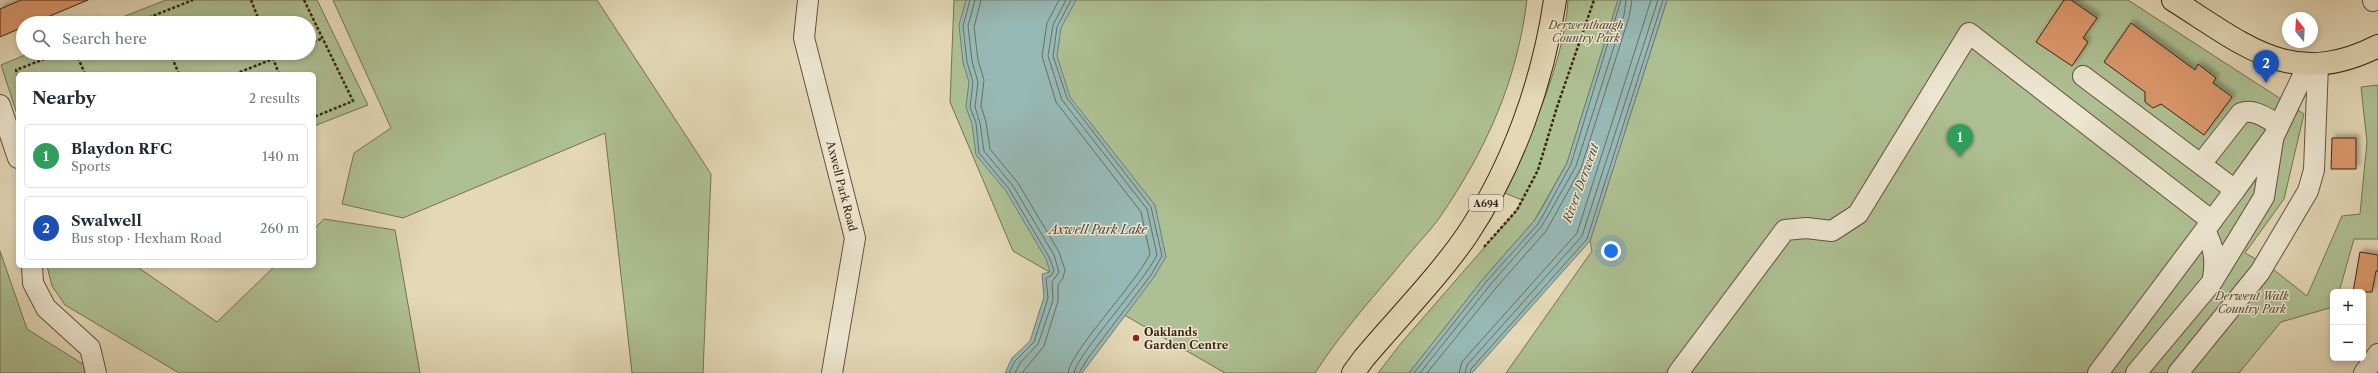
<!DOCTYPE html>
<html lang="en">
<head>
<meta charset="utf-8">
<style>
  :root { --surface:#fff; --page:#f6f6f7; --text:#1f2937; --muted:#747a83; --line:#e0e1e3; --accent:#8f2418 }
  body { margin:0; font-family:"Libre Caslon Text",serif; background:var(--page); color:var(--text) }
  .controls { position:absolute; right:12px; bottom:12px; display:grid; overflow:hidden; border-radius:6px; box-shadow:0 2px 6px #0003 }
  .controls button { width:36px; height:36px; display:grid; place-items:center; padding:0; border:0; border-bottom:1px solid var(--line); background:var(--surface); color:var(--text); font:20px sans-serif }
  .compass { position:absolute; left:2282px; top:12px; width:36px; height:36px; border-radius:50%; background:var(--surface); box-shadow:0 2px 6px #0003; rotate:342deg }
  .you { position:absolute; left:1611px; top:251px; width:14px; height:14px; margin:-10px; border:3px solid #fff; border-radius:50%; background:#1a73e8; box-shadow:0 0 0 6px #1a73e833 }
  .badge { display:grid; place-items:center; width:26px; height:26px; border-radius:50%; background:var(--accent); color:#fff; font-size:13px; font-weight:700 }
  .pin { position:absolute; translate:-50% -33px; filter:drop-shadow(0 1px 2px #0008) }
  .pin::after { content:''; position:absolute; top:21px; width:14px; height:12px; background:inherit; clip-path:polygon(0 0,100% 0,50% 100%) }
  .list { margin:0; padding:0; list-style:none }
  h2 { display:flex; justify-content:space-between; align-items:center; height:52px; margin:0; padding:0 16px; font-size:17px }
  h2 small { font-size:13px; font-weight:400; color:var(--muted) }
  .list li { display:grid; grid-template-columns:26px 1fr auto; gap:12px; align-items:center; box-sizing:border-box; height:64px; margin:0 8px 8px; padding:0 8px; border:1px solid var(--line); border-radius:6px }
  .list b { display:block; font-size:15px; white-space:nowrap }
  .list p { margin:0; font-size:13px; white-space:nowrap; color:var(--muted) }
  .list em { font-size:13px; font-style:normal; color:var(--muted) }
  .icon { flex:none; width:22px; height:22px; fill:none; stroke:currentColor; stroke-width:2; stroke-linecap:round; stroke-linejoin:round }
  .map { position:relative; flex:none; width:2378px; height:373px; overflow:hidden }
  .search { position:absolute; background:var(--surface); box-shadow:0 2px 6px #0003; left:16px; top:16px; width:300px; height:44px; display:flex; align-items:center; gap:10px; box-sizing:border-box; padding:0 14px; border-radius:22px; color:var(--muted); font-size:15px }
  .panel { position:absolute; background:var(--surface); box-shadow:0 2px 6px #0003; left:16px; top:72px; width:300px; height:196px; border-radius:6px }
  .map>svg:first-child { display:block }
  .green { fill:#aec093; stroke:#747252 }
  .water { fill:#97b9b5; stroke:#727e73 }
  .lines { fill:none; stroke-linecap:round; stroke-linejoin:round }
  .shore { stroke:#686f63; stroke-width:1 }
  .building { fill:#dc986c; stroke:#3a2511; filter:url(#shadow) }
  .minor-casing { stroke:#64523a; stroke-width:22 }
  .major-casing { stroke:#3a2511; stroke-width:24 }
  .path { stroke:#3a2511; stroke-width:2.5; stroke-dasharray:3 2; stroke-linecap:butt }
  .minor { stroke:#ede6d0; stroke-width:20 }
  .major { stroke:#e4d8b7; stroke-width:22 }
  .poi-dot { fill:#8f2418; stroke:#ede6d0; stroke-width:1.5 }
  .labels { text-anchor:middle; stroke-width:3; stroke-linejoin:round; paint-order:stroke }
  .shield { fill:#ede6d0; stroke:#705f4a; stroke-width:1 }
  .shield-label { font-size:10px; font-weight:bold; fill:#3a2511 }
  .park-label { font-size:11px; font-style:italic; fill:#574c32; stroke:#ede6d0 }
  .street-label { font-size:11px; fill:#3a2511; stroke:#ede6d0 }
  .poi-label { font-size:11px; font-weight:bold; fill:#3a2511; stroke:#ede6d0; text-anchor:start }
  .water-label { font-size:12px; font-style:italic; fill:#514a3a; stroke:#ede6d0 }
</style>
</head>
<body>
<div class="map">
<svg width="2378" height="373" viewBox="0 0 2378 373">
  <defs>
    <filter id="shadow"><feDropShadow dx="3.5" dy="-3.5" stdDeviation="2" flood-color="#0004"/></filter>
  </defs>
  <rect width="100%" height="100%" fill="#e4d8b7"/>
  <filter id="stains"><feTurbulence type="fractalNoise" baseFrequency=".005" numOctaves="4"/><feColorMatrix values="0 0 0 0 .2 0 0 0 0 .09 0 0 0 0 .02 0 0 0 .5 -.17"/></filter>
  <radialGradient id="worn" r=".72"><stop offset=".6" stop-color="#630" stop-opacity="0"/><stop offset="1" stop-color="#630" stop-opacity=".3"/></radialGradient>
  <path class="green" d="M166 0H317L368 105 314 126V74H18V117L1 65 30 53H309V23H107Z
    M333 0H597L711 174 703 373H632L605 133 403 218 342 204 354 153 391 128Z
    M954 0H1527C1517 81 1486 150 1440 217 1431 230 1419 242 1409 254 1377 293 1342 331 1315 373H1225L1013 251 950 102Z
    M1568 0H1618L1567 163 1534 221 1483 279 1409 373H1378L1402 342 1517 210 1522 200 1505 193C1530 134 1564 64 1568 0Z
    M1667 0H2128L2304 114 2284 199 2245 253 2269 266 2307 296 2342 216 2360 214 2367 142 2361 87 2378 85V239H2354L2339 292H2333V307L2281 322 2239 373H1506L1592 251 1590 241Z
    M324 219 395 230 420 373H179L65 305 52 286 47 266H136L217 322 275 266H314V229Z
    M0 251 27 329 97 373H0Z"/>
  <path class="water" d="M966 0H1076L1061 28 1057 56 1070 97 1155 205 1166 257 1154 277 1082 373H1005L1012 358 1030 341 1044 297 1042 274 1050 272 1046 259 1006 191 976 155 972 124 966 107 969 82 963 63 959 25Z
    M1618 0H1667L1590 241 1472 373H1409L1483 279 1534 221 1542 208 1567 163Z"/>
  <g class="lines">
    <path class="shore" d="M970 0 963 26 967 62 973 82 970 107 976 123 979 153 1009 189 1049 257 1054 270 1052 275 1046 278 1048 298 1034 342 1015 361 1009 373
      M975 0 968 26 972 61 978 82 975 107 980 123 984 151 1013 186 1054 255 1059 272 1052 282 1053 300 1038 344 1020 363 1015 373
      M981 0 974 27 978 60 984 80 981 106 986 122 990 149 1018 183 1059 252 1065 270 1063 278 1058 285V301L1044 346 1022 373
      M1059 0 1047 23 1042 56 1056 102 1141 212 1150 254C1137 282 1069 353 1068 373
      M1066 0 1053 25 1048 56 1062 100 1147 209 1157 255C1144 282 1075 357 1074 373
      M1071 0 1057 27 1053 56 1067 98 1151 207 1162 256 1151 275 1088 358 1079 373
      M1414 373 1486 282 1538 224 1546 210 1571 164 1621 0
      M1420 373 1490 285 1541 227 1550 212 1576 166 1624 15 1626 0
      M1427 373 1495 289 1546 231 1555 215 1581 168 1629 17 1632 0
      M1459 373 1462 362 1577 233 1651 0
      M1465 373 1467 365 1582 236 1658 0
      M1470 373 1471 369 1587 239 1663 0"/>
  </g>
  <path class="building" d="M21 0H88L33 23H23V27L0 37V9Z
    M2064 0H2071L2097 18 2083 38 2088 42 2072 66 2036 42Z
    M2131 23 2195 70 2198 64 2216 78 2213 83 2232 97 2204 135 2161 104 2153 108 2145 102V92L2104 62Z
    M2332 138H2356V169H2331Z
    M2360 252 2378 255V271H2376L2372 292H2353Z"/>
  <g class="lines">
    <g class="minor-casing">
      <g id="minor">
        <path id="s1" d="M808 0 804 38 855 238 832 373"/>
        <path d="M2373 1 2375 0"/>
        <path d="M2083 76 2235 190 2274 136 2308 65"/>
        <path d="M0 105 18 158"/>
        <path d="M2201 164 2241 113C2254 108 2268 119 2279 125"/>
        <path d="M2205 231C2214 247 2216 259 2213 278"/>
        <path d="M32 266 33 283 46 308 90 348 96 373"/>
        <path d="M1678 373 1785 230 1806 228 1832 231 1858 214 1969 33 2212 221"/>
        <path d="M2098 373 2235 190"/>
        <path d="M2136 373 2212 282 2264 197 2273 140"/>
        <path d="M2178 373 2260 272 2308 191 2314 170 2318 65"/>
        <path d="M2364 373 2378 354"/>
      </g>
    </g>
    <g class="major-casing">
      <path id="major" d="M2173 0C2245 45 2292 90 2378 46
        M1353 373 1364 358C1397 319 1439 276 1467 235 1513 166 1543 82 1555 0"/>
    </g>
    <path class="path" d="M251 0 260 23
      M304 0 353 101 314 117
      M154 15 157 23
      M135 23 193 0
      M309 44 323 38
      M76 53 85 74
      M170 53 179 74
      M271 53 279 74
      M235 74 288 53
      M18 77 16 70 60 53
      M1484 247 1517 210 1538 170 1557 107 1594 0"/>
    <use href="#minor" class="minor"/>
    <use href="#major" class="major"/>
  </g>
  <circle class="poi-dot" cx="1136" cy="338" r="4"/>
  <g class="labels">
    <rect class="shield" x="1469" y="195" width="34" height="16" rx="3"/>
    <g class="shield-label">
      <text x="1486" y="207">A694</text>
    </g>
    <g class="park-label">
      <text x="1586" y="29">Derwenthaugh<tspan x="1586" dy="13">Country Park</tspan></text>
      <text x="2252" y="300">Derwent Walk<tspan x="2252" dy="13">Country Park</tspan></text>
    </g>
    <g class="street-label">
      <text dy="4" stroke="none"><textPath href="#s1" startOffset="191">Axwell Park Road</textPath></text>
    </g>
    <g class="poi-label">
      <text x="1144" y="336">Oaklands<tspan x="1144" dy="13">Garden Centre</tspan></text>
    </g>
    <g class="water-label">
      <text transform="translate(1581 183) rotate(-70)" y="4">River Derwent</text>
      <text x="1098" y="234">Axwell Park Lake</text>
    </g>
  </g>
  <rect width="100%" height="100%" filter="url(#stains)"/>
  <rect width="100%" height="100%" fill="url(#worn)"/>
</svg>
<div class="controls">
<button>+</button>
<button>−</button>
</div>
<svg class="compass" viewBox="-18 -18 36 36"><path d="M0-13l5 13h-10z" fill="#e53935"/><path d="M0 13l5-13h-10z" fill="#747a83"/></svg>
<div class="you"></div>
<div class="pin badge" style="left:1960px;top:157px;background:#2e9e5b">1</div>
<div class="pin badge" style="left:2266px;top:83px;background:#1a4fb4">2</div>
<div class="search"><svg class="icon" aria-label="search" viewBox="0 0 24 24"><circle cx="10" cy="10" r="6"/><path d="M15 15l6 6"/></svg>Search here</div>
<section class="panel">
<h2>Nearby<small>2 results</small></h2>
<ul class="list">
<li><span class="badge" style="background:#2e9e5b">1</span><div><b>Blaydon RFC</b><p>Sports</p></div><em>140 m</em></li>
<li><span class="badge" style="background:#1a4fb4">2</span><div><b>Swalwell</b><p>Bus stop · Hexham Road</p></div><em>260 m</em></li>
</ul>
</section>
</div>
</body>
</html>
